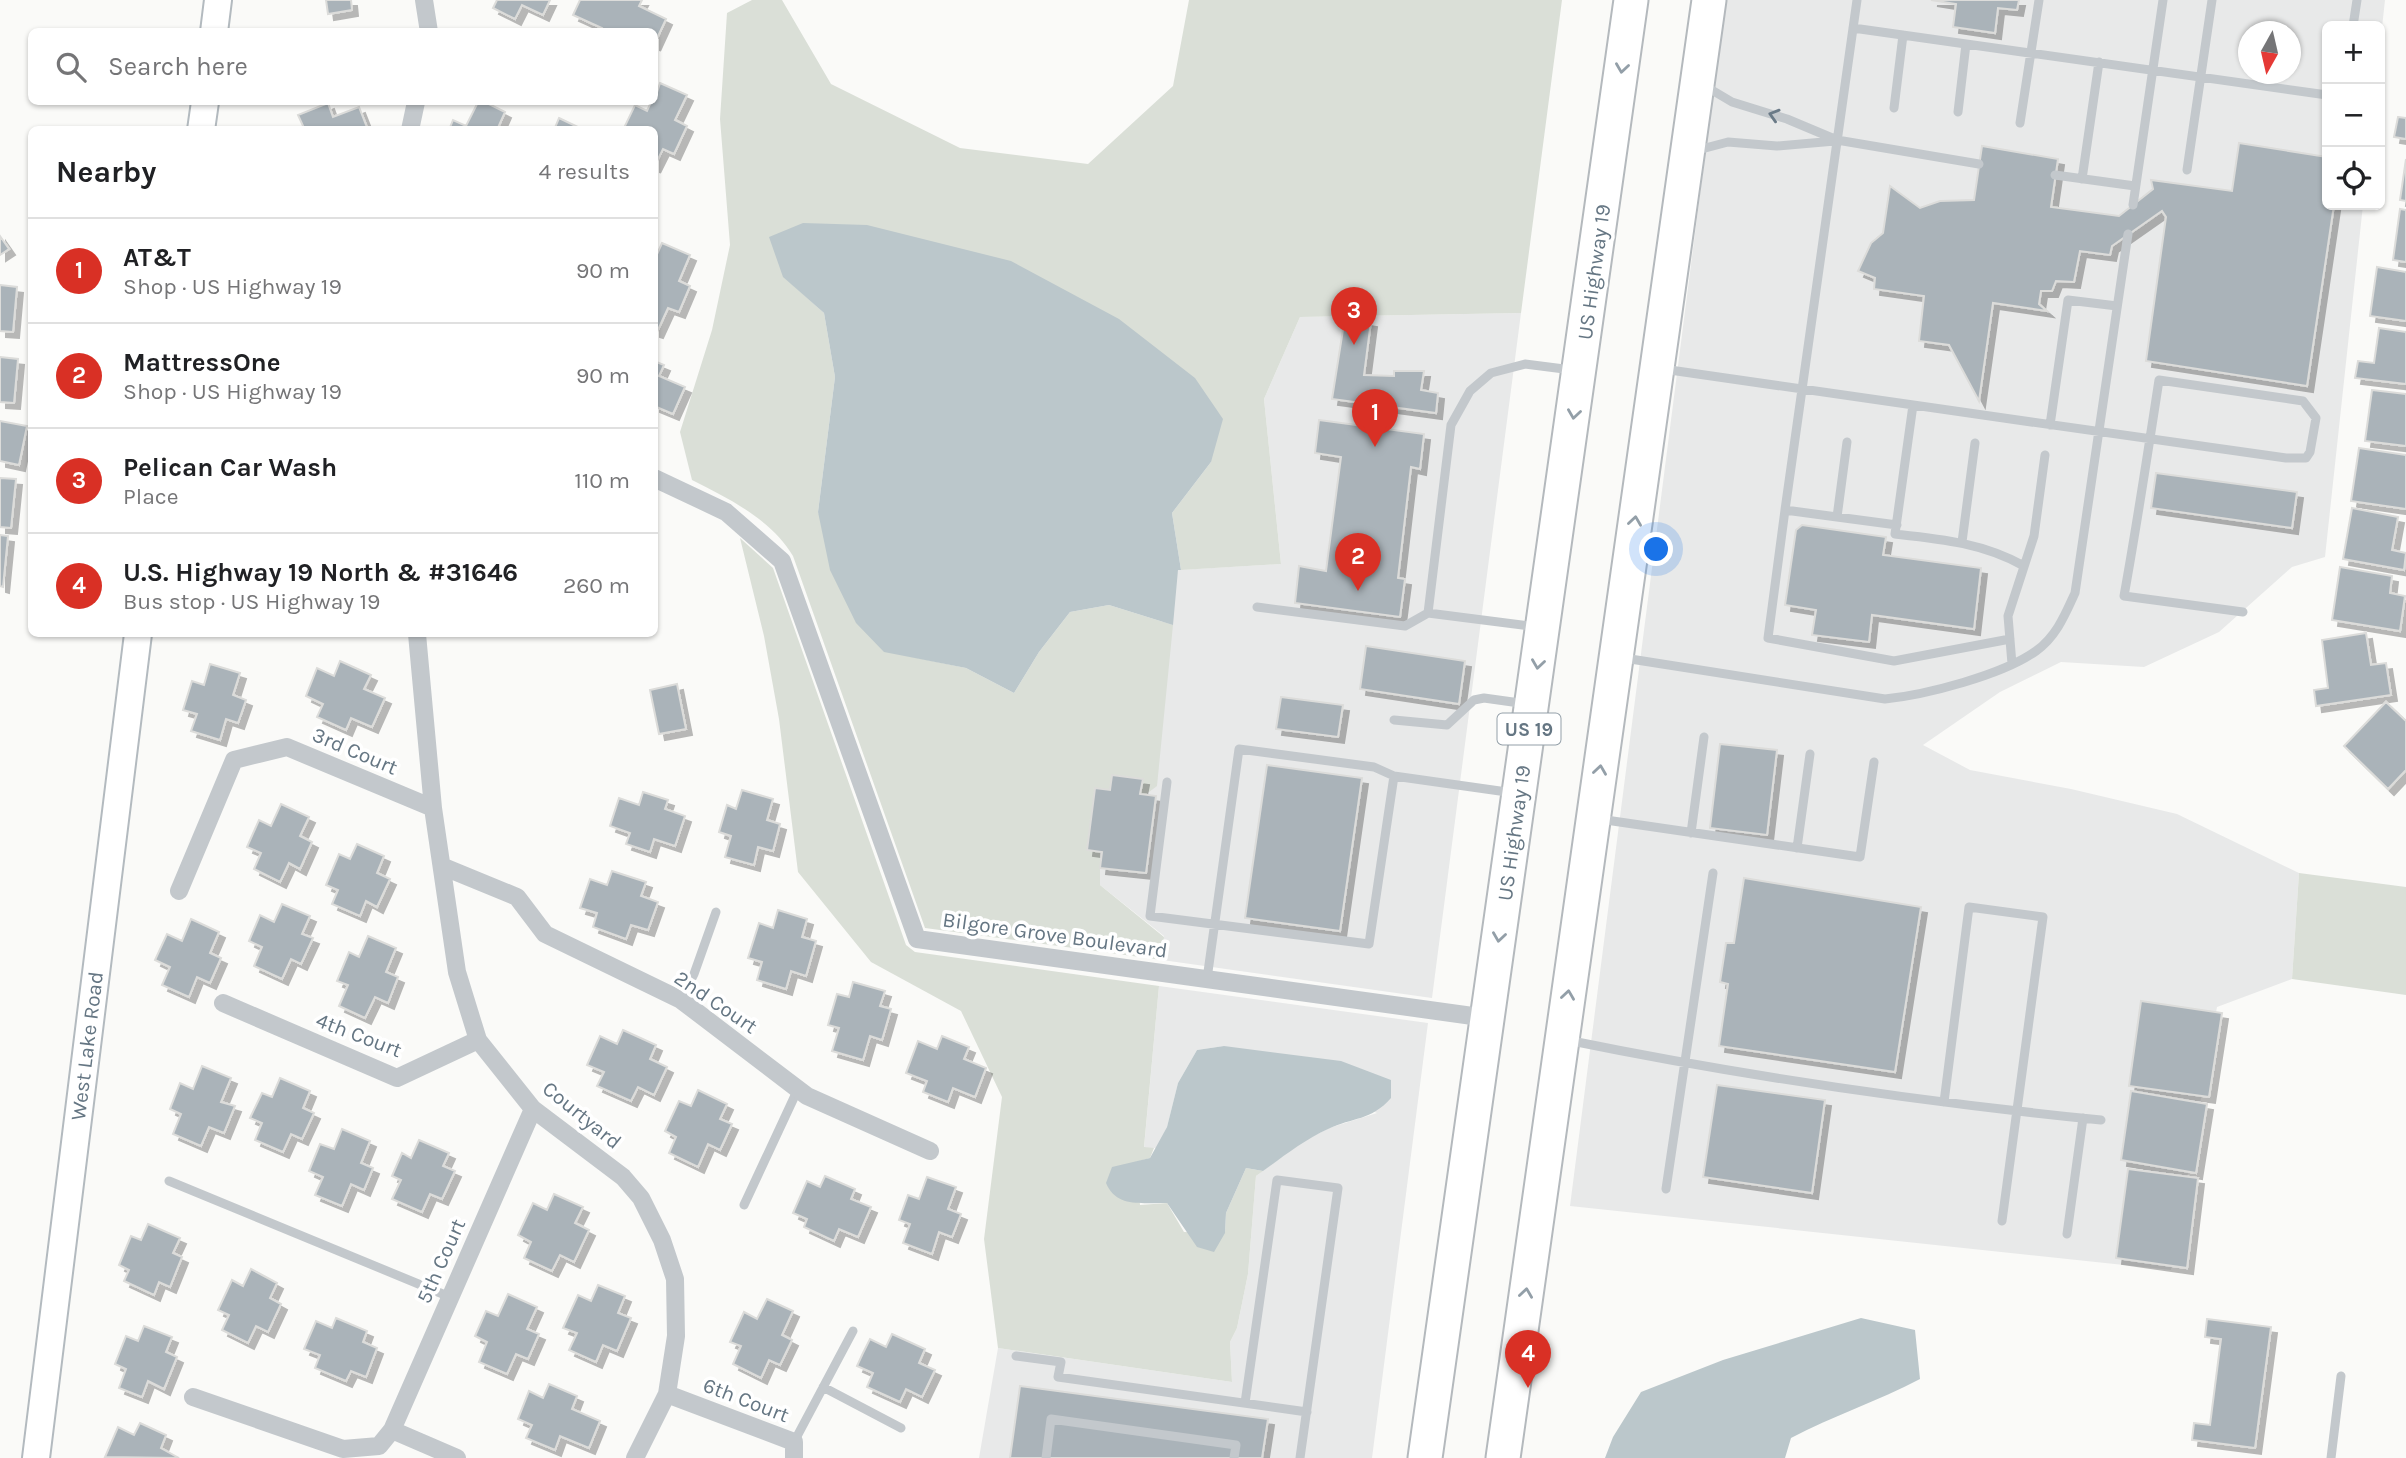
<!DOCTYPE html>
<html lang="en">
<head>
<meta charset="utf-8">
<style>
  :root { --surface:#fff; --page:#f2f2f2; --text:#202124; --muted:#757577; --line:#e0e0e0; --accent:#d93025 }
  body { margin:0; font-family:Karla,sans-serif; background:var(--page); color:var(--text) }
  .controls { position:absolute; right:21px; top:21px; display:grid; overflow:hidden; border-radius:10px; box-shadow:0 2px 5px #0004 }
  .controls button { width:63px; height:63px; display:grid; place-items:center; padding:0; border:0; border-bottom:2px solid var(--line); background:var(--surface); color:var(--text); font:35px sans-serif }
  .compass { position:absolute; left:2238px; top:21px; width:63px; height:63px; border-radius:50%; background:var(--surface); box-shadow:0 2px 5px #0004; rotate:188deg }
  .you { position:absolute; left:1657px; top:550px; width:24px; height:24px; margin:-18px; border:5px solid #fff; border-radius:50%; background:#1a73e8; box-shadow:0 0 0 10px #1a73e833 }
  .badge { display:grid; place-items:center; width:46px; height:46px; border-radius:50%; background:var(--accent); color:#fff; font-size:23px; font-weight:700 }
  .pin { position:absolute; translate:-50% -58px; filter:drop-shadow(0 2px 4px #0008) }
  .pin::after { content:''; position:absolute; top:37px; width:24px; height:21px; background:inherit; clip-path:polygon(0 0,100% 0,50% 100%) }
  .list { margin:0; padding:0; list-style:none }
  h2 { display:flex; justify-content:space-between; align-items:center; height:91px; margin:0; padding:0 28px; font-size:30px }
  h2 small { font-size:23px; font-weight:400; color:var(--muted) }
  .list li { display:grid; grid-template-columns:46px 1fr auto; gap:21px; align-items:center; box-sizing:border-box; height:105px; padding:0 28px; border-top:2px solid var(--line) }
  .list b { display:block; font-size:26px; white-space:nowrap }
  .list p { margin:0; font-size:23px; white-space:nowrap; color:var(--muted) }
  .list em { font-size:23px; font-style:normal; color:var(--muted) }
  .icon { flex:none; width:38px; height:38px; fill:none; stroke:currentColor; stroke-width:2; stroke-linecap:round; stroke-linejoin:round }
  .map { position:relative; flex:none; width:2406px; height:1458px; overflow:hidden }
  .search { position:absolute; background:var(--surface); box-shadow:0 2px 5px #0004; left:28px; top:28px; width:630px; height:77px; display:flex; align-items:center; gap:18px; box-sizing:border-box; padding:0 24px; border-radius:10px; color:var(--muted); font-size:26px }
  .panel { position:absolute; background:var(--surface); box-shadow:0 2px 5px #0004; left:28px; top:126px; width:630px; height:511px; border-radius:10px }
  .map>svg:first-child { display:block }
  .built { fill:#e8e9e9; fill-rule:evenodd }
  .green { fill:#dadfd7 }
  .water { fill:#bbc7cb }
  .building { fill:#aab3b9; stroke:#dcdcda; stroke-width:2; filter:url(#shadow) }
  .lines { fill:none; stroke-linecap:round; stroke-linejoin:round }
  .secondary-casing { stroke:#b3babf; stroke-width:30 }
  .highway-casing { stroke:#b4b9bd; stroke-width:37 }
  .lane { stroke:#c3c8cc; stroke-width:9 }
  .street { stroke:#c3c8cc; stroke-width:18 }
  .secondary { stroke:#fff; stroke-width:26 }
  .highway { stroke:#fff; stroke-width:33 }
  .oneway { stroke:#939fa8 }
  .oneway2 { stroke:#6a7a87 }
  .labels { text-anchor:middle; stroke-width:7; stroke-linejoin:round; paint-order:stroke }
  .shield { fill:#fff; stroke:#939fa8; stroke-width:2 }
  .shield-label { font-size:19px; font-weight:bold; fill:#657683 }
  .street-label { font-size:21px; fill:#657683; stroke:#fff }
</style>
</head>
<body>
<div class="map">
<svg width="2406" height="1458" viewBox="0 0 2406 1458">
  <defs>
    <filter id="shadow"><feDropShadow dx="6" dy="6" stdDeviation="0" flood-color="#0004"/></filter>
  </defs>
  <rect width="100%" height="100%" fill="#fafaf8"/>
  <path class="built" d="M1725 0H2385L2380 46V26H2327V205H2363L2325 557 2292 567 2219 632 2144 667 2061 662 2000 692 1923 745 1970 770 2071 789 2177 814 2299 873 2292 979 2217 1007 2171 1270 1570 1206ZM2248 32H2290V74H2248Z
    M1521 313 1432 998 1162 960 1164 936 1100 885V828L1178 570 1281 564 1264 399 1300 317Z
    M1159 986 1428 1023 1372 1458H979L998 1348 1232 1382 1230 1342 1237 1328 1248 1274 1256 1176 1300 1143 1329 1128 1377 1113 1224 1046 1197 1050 1178 1083 1167 1127 1157 1148H1144Z"/>
  <path class="green" d="M752 0H782L831 84 960 148 1088 164 1173 86 1189 0H1562L1521 313 1300 317 1264 399 1281 564 1181 570 1172 513 1211 462 784 277 824 313 835 377 818 512 884 651 966 668 1014 693 1039 652 1070 612 1109 605 1173 625 1157 786 1100 829V885L1164 937 1162 960 925 928 793 556C772 520 728 498 692 480L680 432 712 330 730 245 720 119 727 13Z
    M740 538 773 568 906 945 915 952 1159 986 1144 1147 1154 1148 1150 1158 1136 1162 1140 1205 1167 1203 1184 1232 1225 1233 1226 1213 1246 1168 1263 1171 1256 1176 1248 1274 1237 1328 1230 1342 1232 1382 998 1348 984 1239 1002 1097 961 1011 871 962 798 872 779 719 764 636Z
    M2299 873 2406 887V995L2292 979Z"/>
  <path class="water" d="M803 223 867 225 1011 261 1119 319 1195 378 1223 419 1211 462 1172 513 1181 570H1178L1173 625 1109 605 1070 612 1039 652 1014 693 966 668 884 652 856 623 830 570 818 512 835 377 824 313 783 277 769 237Z
    M1224 1046 1341 1061 1391 1080V1098C1371 1121 1353 1117 1328 1129 1304 1140 1284 1156 1263 1171L1246 1168 1226 1213 1225 1233 1214 1252 1197 1247 1167 1203C1143 1202 1117 1209 1106 1183L1112 1167 1150 1158 1167 1127 1178 1083 1197 1050Z
    M1861 1318 1915 1330 1920 1379C1878 1401 1833 1416 1791 1438L1785 1458H1605L1613 1437 1641 1392 1723 1360Z"/>
  <path class="building" d="M326 0H351L352 10 328 14Z
    M497 0H550L543 15 522 5 515 19 493 8Z
    M580 0H642L639 6 666 19 654 45V32H601L602 28 573 15Z
    M1931 0H2019L2017 10 1998 8 1995 33 1953 27 1956 4Z
    M660 83 687 95 675 120 687 126 674 154 663 149 654 167V130H623L635 105 647 111 651 102H654Z
    M478 102H485L505 112 497 130H449L453 120 466 126Z
    M328 103 333 117 359 107 368 130H300L304 128 298 115Z
    M2398 117 2406 118V139L2394 137Z
    M559 118 584 130H554Z
    M2239 143 2327 157V205H2334L2307 386 2146 361 2166 217 2162 211 2112 246 2110 255 2080 251 2074 282 2056 281 2052 291H2041L2039 304 2047 311 1993 303 1979 401 1949 345 1919 341 1924 296 1874 289 1875 278 1858 271 1871 243 1883 233 1890 186 1920 208 1940 201 1974 200 1982 146 2058 159 2051 207 2119 216 2153 189 2151 180 2232 191Z
    M2406 159V201L2400 200Z
    M2400 209 2406 210V262L2393 260Z
    M0 236 9 249 0 255Z
    M662 243 690 255 679 281 690 286 679 312 668 308 657 332 654 331V261Z
    M2377 267 2406 272V321L2370 316Z
    M0 285 17 287 13 332 0 331Z
    M1345 317 1371 321 1364 375 1394 376V371H1424L1421 390 1438 393 1436 413 1332 399Z
    M2379 328 2406 332V384L2355 378 2358 361 2374 363Z
    M0 357 18 359 14 403 0 402Z
    M654 361 664 365 659 376 685 387 673 414 654 406Z
    M2372 390 2406 394V446L2365 441Z
    M1319 420 1424 434 1420 469 1411 467 1398 578 1405 579 1400 617 1295 603 1299 566 1326 571 1341 457 1315 453Z
    M0 421 27 426 19 465 0 461Z
    M2359 448 2406 455V509L2351 501Z
    M2156 473 2297 492 2292 528 2151 508Z
    M0 478 16 479 11 528 0 527Z
    M2352 508 2398 517 2392 550 2406 553 2404 570 2343 559Z
    M1802 525 1886 537 1883 555 1981 568 1974 629 1872 615 1869 642 1812 635 1816 610 1785 605 1796 530Z
    M0 535 8 536 3 587 0 586Z
    M2340 567 2392 576 2390 593 2405 596 2400 631 2332 620Z
    M2366 633 2371 665 2386 663 2391 695 2316 706 2314 690 2328 688 2322 640Z
    M1366 646 1465 661 1459 704 1360 689Z
    M340 661 371 675 364 689 385 698 372 727 351 718 346 730 317 717 323 704 306 696 317 668 334 676Z
    M210 664 240 673 233 695 246 700 238 723 226 719 220 740 191 731 197 714 183 710 192 681 204 685Z
    M677 684 686 729 659 734 650 690Z
    M1281 697 1343 705 1338 737 1276 729Z
    M2386 702 2406 721V770L2388 789 2344 746Z
    M1720 744 1777 750 1767 835 1710 828Z
    M1267 765 1362 778 1340 931 1245 918Z
    M1112 775 1143 779 1140 794 1156 796 1146 873 1100 868 1102 852 1087 850 1095 788 1110 790Z
    M742 790 773 799 767 820 780 824 773 851 758 847 754 865 725 857 731 836 719 832 727 805 736 809Z
    M643 792 668 800 665 809 685 816 675 846 654 839 650 852 626 844 630 833 610 826 619 798 639 805Z
    M281 804 309 817 300 836 312 842 300 869 289 863 280 882 254 869 261 853 247 847 259 820 271 826Z
    M357 844 384 856 377 873 390 879 377 907 366 901 360 916 332 904 338 890 326 885 339 854 350 859Z
    M612 871 646 882 641 896 658 902 648 930 631 925 626 939 593 927 597 913 580 908 590 879 607 885Z
    M1744 878 1921 907 1895 1072 1719 1046 1728 984 1720 982 1726 943H1734Z
    M282 904 310 916 302 934 313 938 301 964 291 959 282 979 254 966 262 947 249 941 260 915 274 922Z
    M778 910 807 919 802 937 816 941 806 976 791 971 786 989 757 980 762 962 748 958 759 923 773 928Z
    M191 919 219 932 210 953 221 958 210 983 197 977 189 997 162 985 170 967 155 960 167 934 182 941Z
    M368 936 396 948 386 972 398 977 388 1003 375 997 365 1018 339 1006 348 985 337 981 349 952 359 957Z
    M853 982 885 991 880 1006 891 1009 882 1040 870 1036 863 1060 832 1051 839 1028 828 1025 837 994 849 997Z
    M2141 1001 2222 1013 2209 1097 2129 1086Z
    M623 1030 656 1045 650 1059 667 1067 654 1095 638 1087 631 1101 597 1086 604 1072 587 1065 600 1036 617 1044Z
    M942 1036 969 1047 964 1059 986 1068 975 1097 953 1088 948 1102 923 1092 927 1081 906 1073 918 1041 937 1049Z
    M202 1066 231 1078 221 1102 235 1106 224 1133 209 1127 201 1146 173 1134 181 1114 170 1109 180 1083 193 1089Z
    M280 1078 310 1091 303 1108 314 1113 302 1139 291 1134 283 1152 255 1140 262 1123 250 1118 262 1093 272 1097Z
    M1717 1085 1825 1100 1812 1193 1703 1177Z
    M698 1090 727 1104 720 1119 732 1124 720 1150 708 1144 698 1167 669 1153 676 1137 665 1131 679 1101 691 1106Z
    M2131 1091 2207 1104 2196 1173 2121 1160Z
    M342 1129 370 1141 361 1163 373 1168 364 1190 351 1184 342 1206 315 1195 323 1177 309 1171 320 1144 334 1149Z
    M419 1140 449 1153 443 1166 455 1171 442 1199 430 1194 422 1212 392 1199 401 1180 392 1176 402 1153 411 1158Z
    M2128 1169 2198 1178 2187 1268 2116 1258Z
    M825 1176 855 1189 851 1199 871 1207 858 1237 839 1229 834 1241 804 1227 807 1219 793 1213 807 1181 820 1187Z
    M927 1177 956 1187 948 1209 961 1214 952 1237 939 1232 932 1254 903 1243 910 1224 899 1220 908 1195 919 1199Z
    M554 1194 583 1207 575 1223 589 1230 574 1262 560 1255 552 1271 524 1258 531 1242 518 1235 533 1203 547 1210Z
    M148 1224 180 1238 173 1253 182 1257 170 1287 159 1282 154 1295 124 1281 129 1270 119 1265 131 1236 141 1240Z
    M251 1269 277 1283 270 1298 281 1304 268 1332 256 1326 248 1343 222 1330 229 1315 218 1310 232 1280 243 1286Z
    M598 1285 625 1296 618 1313 631 1318 617 1351 603 1345 596 1362 569 1350 577 1333 563 1328 578 1295 591 1301Z
    M508 1294 537 1307 527 1329 539 1334 528 1359 516 1354 507 1374 479 1362 487 1342 475 1336 486 1311 498 1316Z
    M767 1299 793 1311 782 1335 792 1340 780 1365 769 1360 761 1378 733 1364 741 1346 730 1342 744 1312 757 1319Z
    M336 1318 367 1331 363 1342 377 1348 366 1377 351 1371 346 1381 315 1368 320 1355 304 1349 316 1321 332 1328Z
    M2207 1319 2271 1327 2255 1448 2192 1440 2194 1423 2210 1425 2221 1339 2205 1337Z
    M144 1326 172 1337 166 1352 177 1357 164 1389 148 1381 142 1397 119 1388 126 1369 115 1364 126 1336 138 1341Z
    M892 1334 925 1349 919 1363 935 1370 922 1397 906 1389 900 1402 867 1387 873 1373 857 1366 863 1353 870 1339 886 1347Z
    M549 1384 577 1396 572 1409 600 1421 589 1448 560 1436 555 1450 526 1438 532 1425 518 1419 529 1391 543 1398Z
    M1020 1386 1268 1419 1262 1458H1010Z
    M140 1423 166 1435 161 1448 179 1458 105 1457 118 1427 134 1435Z"/>
  <g class="lines">
    <g class="secondary-casing">
      <path id="secondary" d="M214 32 218 0
        M201 130 205 102
        M36 1458 138 634"/>
    </g>
    <g class="highway-casing">
      <path id="highway" d="M1425 1458 1631 0
        M1503 1458 1709 0"/>
    </g>
    <path class="lane" d="M2353 26 2357 0
      M1853 28 2327 95
      M1705 86 1732 102 1787 119 1837 140 1979 164
      M1894 108 1903 35
      M1958 112 1966 44
      M2020 123 2039 0
      M1694 151 1728 142 1777 146 1835 141
      M2187 170 2212 0
      M2055 175 2135 186
      M2082 179 2099 62
      M2133 205 2163 0
      M1663 369C1871 399 2078 429 2286 458H2306L2310 452 2316 418 2303 401 2159 380C2148 452 2137 524 2124 596L2243 612
      M1913 405 1895 534C1941 539 1983 543 2024 566
      M2050 425 2068 300 2117 306
      M1847 442 1837 517 1897 525
      M1785 510 1768 638 1894 661 2010 639
      M1837 517 1785 510 1857 0
      M1962 542 1975 443
      M1257 607 1405 626 1428 613
      M1537 627 1428 613 1451 425 1470 391 1491 373 1525 364 1572 370
      M1624 658 1885 699C1925 695 2003 675 2036 651 2056 637 2065 615 2075 593L2128 234
      M2012 664 2008 616 2034 536 2045 455
      M1394 720 1447 725 1474 700 1484 698 1527 704
      M1167 782 1150 916 1369 944 1394 776
      M1599 819 1860 857 1874 762
      M1691 833 1704 737
      M1797 848 1810 754
      M1207 979 1239 749 1374 767 1394 776 1514 793
      M681 1000 694 974 716 912
      M1567 1040C1743 1076 1922 1102 2101 1120
      M1944 1102 1969 907 2043 917 2002 1221
      M169 1181 450 1297
      M1666 1189 1713 873
      M744 1205 798 1089
      M2067 1234 2083 1118
      M1016 1356 1061 1362 1058 1377 1307 1412
      M823 1387 901 1428
      M1245 1403 1277 1180 1338 1188 1300 1458
      M794 1442 853 1331
      M1046 1458 1051 1419 1236 1445 1234 1458
      M2331 1458 2341 1376"/>
    <path class="street" d="M424 0 429 32
      M410 130 416 102
      M654 478 726 512 782 561 917 939 1487 1018
      M417 634 433 808 457 972 478 1040 533 1109 623 1177 641 1198 662 1240 675 1279 676 1336 667 1394 635 1458
      M444 867 517 897 545 934 681 1000 807 1096 930 1151
      M179 891 234 760 287 747 433 808
      M223 1003 397 1078 478 1040
      M667 1394 794 1442V1458
      M193 1397 343 1449 379 1446 392 1430 533 1109
      M392 1430 457 1458"/>
    <use href="#secondary" class="secondary"/>
    <use href="#highway" class="highway"/>
  </g>
  <defs><path id="oneway-chevron" d="M-2-3.5L2.5 0L-2 3.5" fill="none" stroke-width="1.6" stroke-linecap="round" stroke-linejoin="round" transform="scale(1.75)"/></defs>
  <g class="oneway">
    <use href="#oneway-chevron" transform="translate(1622 68) rotate(98)"/>
    <use href="#oneway-chevron" transform="translate(1574 414) rotate(98)"/>
    <use href="#oneway-chevron" transform="translate(1635 521) rotate(-82)"/>
    <use href="#oneway-chevron" transform="translate(1538 664) rotate(98)"/>
    <use href="#oneway-chevron" transform="translate(1600 770) rotate(-82)"/>
    <use href="#oneway-chevron" transform="translate(1499 937) rotate(98)"/>
    <use href="#oneway-chevron" transform="translate(1568 995) rotate(-82)"/>
    <use href="#oneway-chevron" transform="translate(1526 1293) rotate(-82)"/>
  </g>
  <use class="oneway2" href="#oneway-chevron" transform="translate(1774 115) rotate(-163)"/>
  <g class="labels">
    <rect class="shield" x="1497.5" y="713.5" width="63" height="31" rx="5"/>
    <g class="shield-label">
      <text x="1529" y="736">US 19</text>
    </g>
    <g class="street-label">
      <text transform="translate(1594 272) rotate(-82)" y="7">US Highway 19</text>
      <text transform="translate(355 751) rotate(23)" y="7">3rd Court</text>
      <text transform="translate(1514 833) rotate(-82)" y="7">US Highway 19</text>
      <text transform="translate(1055 935) rotate(8)" y="7">Bilgore Grove Boulevard</text>
      <text transform="translate(716 1002) rotate(34)" y="7">2nd Court</text>
      <text transform="translate(359 1035) rotate(21)" y="7">4th Court</text>
      <text transform="translate(87 1046) rotate(-83)" y="7">West Lake Road</text>
      <text transform="translate(582 1115) rotate(39)" y="7">Courtyard</text>
      <text transform="translate(441 1261) rotate(-66)" y="7">5th Court</text>
      <text transform="translate(746 1400) rotate(21)" y="7">6th Court</text>
    </g>
  </g>
</svg>
<div class="controls">
<button>+</button>
<button>−</button>
<button><svg class="icon" aria-label="locate" viewBox="0 0 24 24"><circle cx="12" cy="12" r="6"/><path d="M12 2v4M12 18v4M2 12h4M18 12h4"/></svg></button>
</div>
<svg class="compass" viewBox="-18 -18 36 36"><path d="M0-13l5 13h-10z" fill="#e53935"/><path d="M0 13l5-13h-10z" fill="#757577"/></svg>
<div class="you"></div>
<div class="pin badge" style="left:1375px;top:447px">1</div>
<div class="pin badge" style="left:1358px;top:591px">2</div>
<div class="pin badge" style="left:1354px;top:345px">3</div>
<div class="pin badge" style="left:1528px;top:1388px">4</div>
<div class="search"><svg class="icon" aria-label="search" viewBox="0 0 24 24"><circle cx="10" cy="10" r="6"/><path d="M15 15l6 6"/></svg>Search here</div>
<section class="panel">
<h2>Nearby<small>4 results</small></h2>
<ul class="list">
<li><span class="badge">1</span><div><b>AT&amp;T</b><p>Shop · US Highway 19</p></div><em>90 m</em></li>
<li><span class="badge">2</span><div><b>MattressOne</b><p>Shop · US Highway 19</p></div><em>90 m</em></li>
<li><span class="badge">3</span><div><b>Pelican Car Wash</b><p>Place</p></div><em>110 m</em></li>
<li><span class="badge">4</span><div><b>U.S. Highway 19 North &amp; #31646</b><p>Bus stop · US Highway 19</p></div><em>260 m</em></li>
</ul>
</section>
</div>
</body>
</html>
